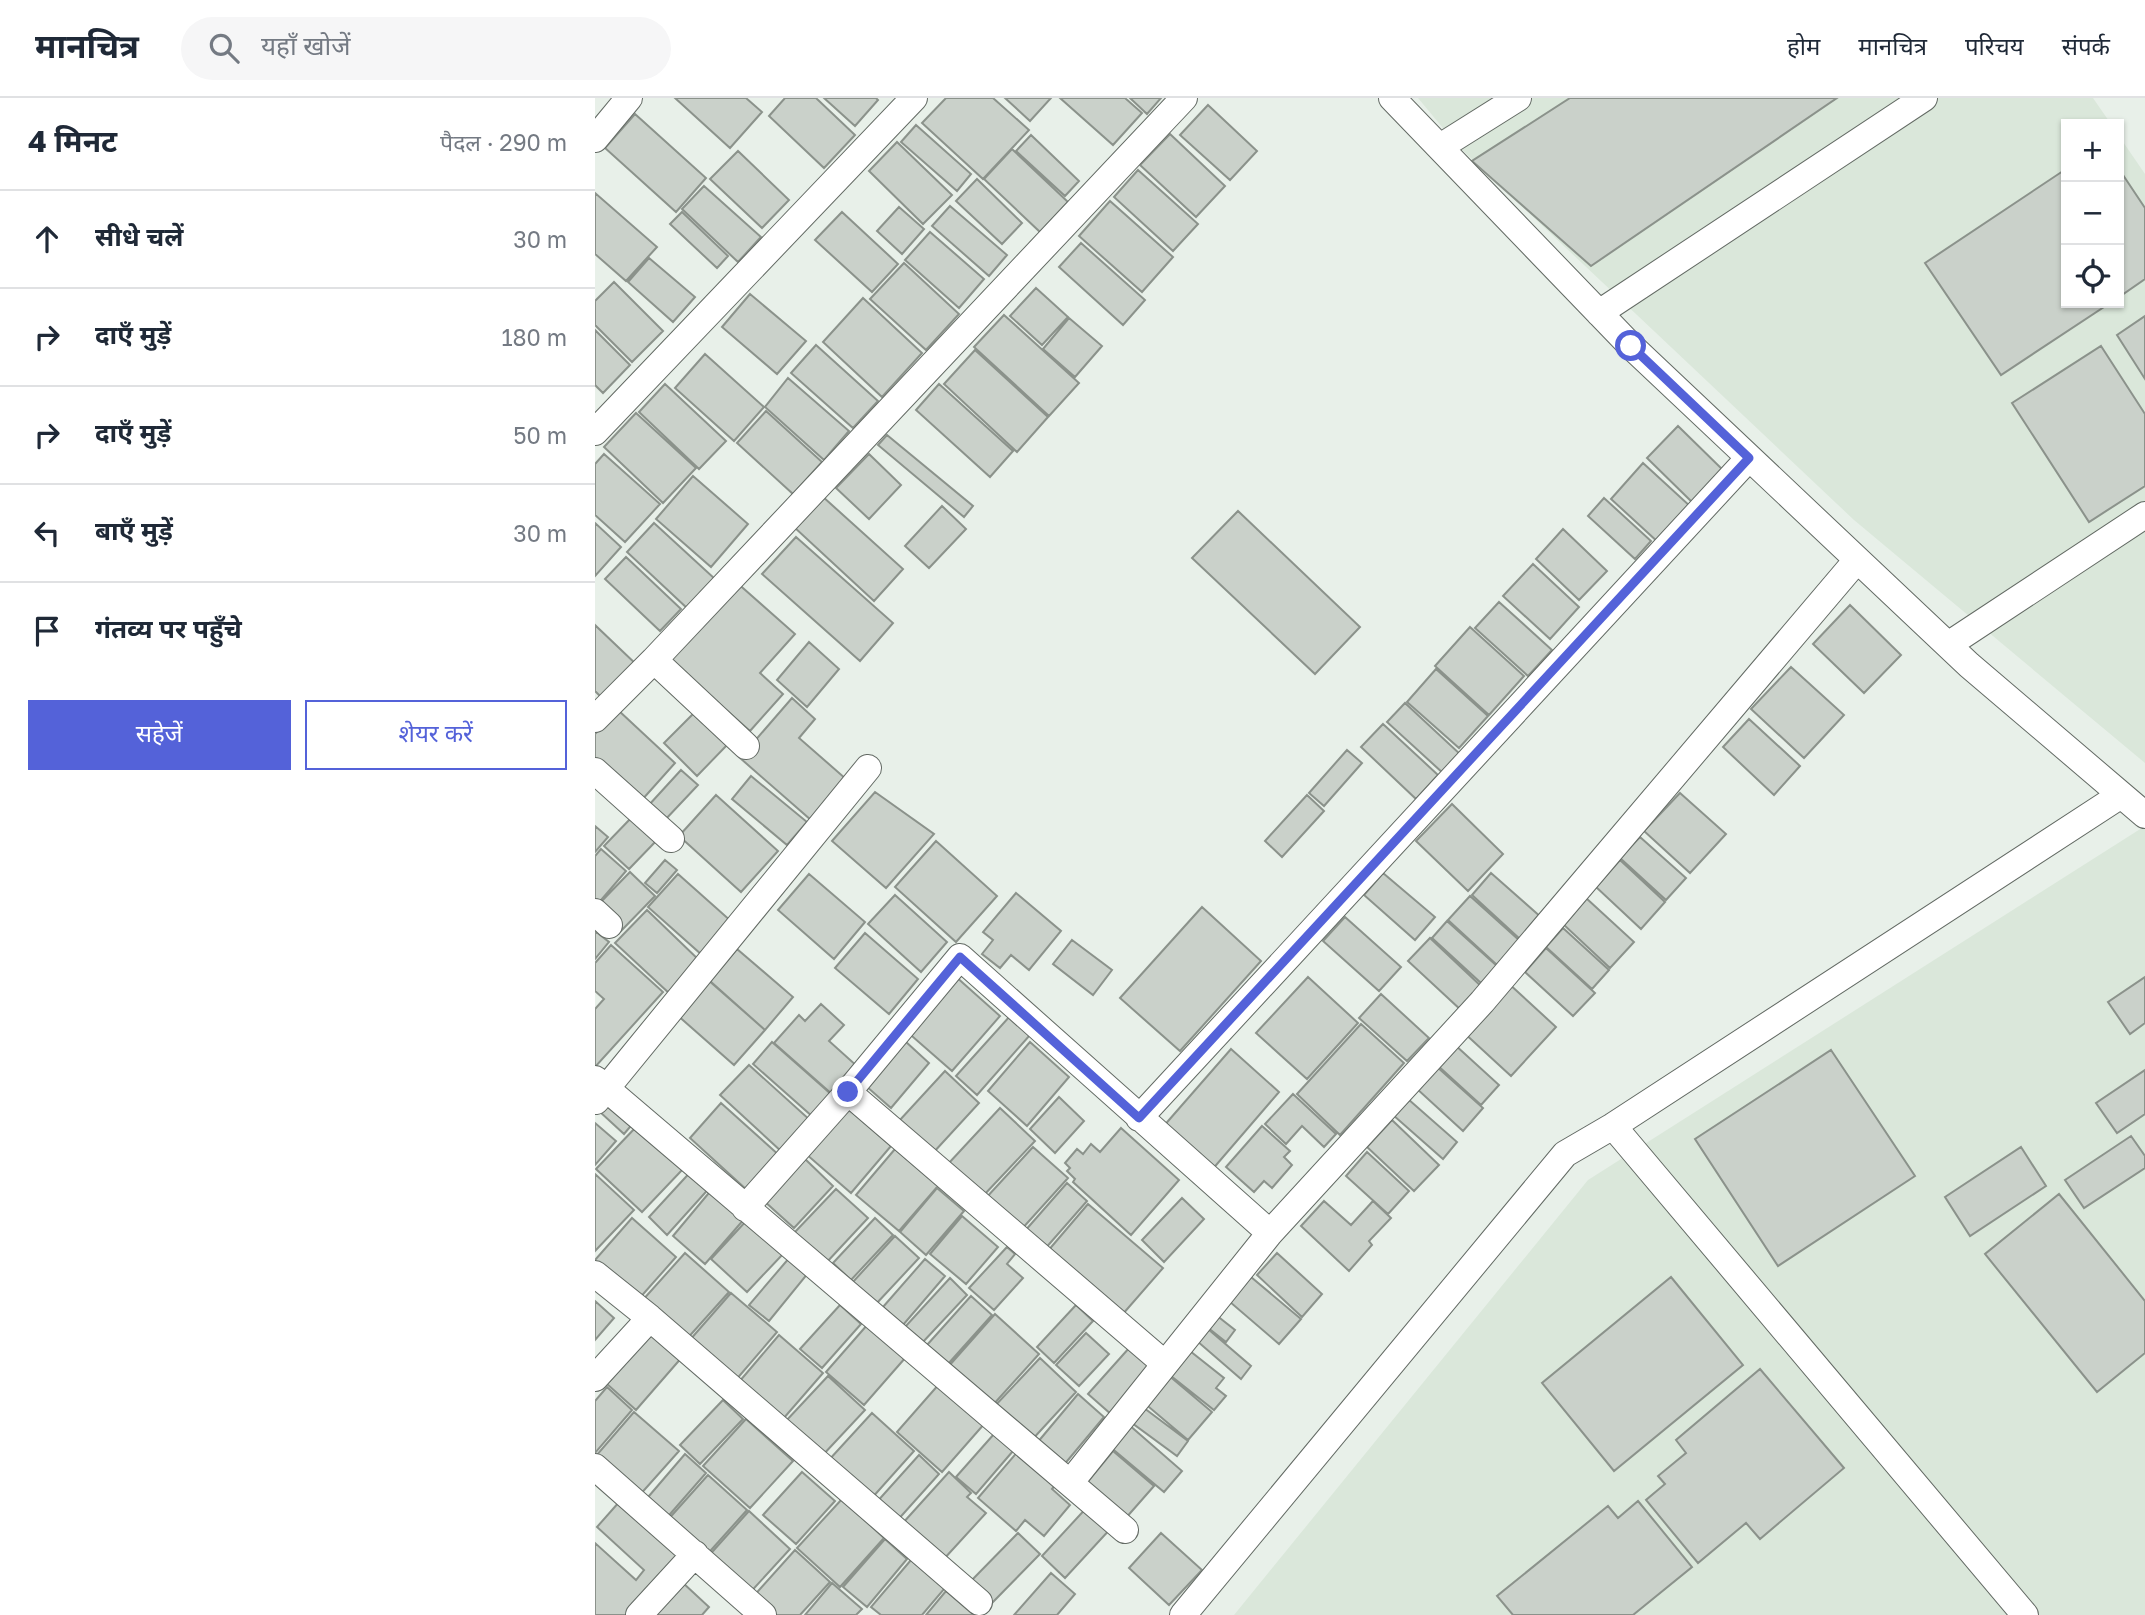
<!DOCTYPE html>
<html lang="hi">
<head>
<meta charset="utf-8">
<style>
  :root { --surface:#fff; --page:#f6f6f7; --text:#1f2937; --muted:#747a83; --line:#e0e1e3; --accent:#5462d9 }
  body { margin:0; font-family:"Golos Text","Noto Sans Devanagari",sans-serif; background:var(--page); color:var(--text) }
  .controls { position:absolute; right:21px; top:21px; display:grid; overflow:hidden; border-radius:0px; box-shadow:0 2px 5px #0004 }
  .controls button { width:63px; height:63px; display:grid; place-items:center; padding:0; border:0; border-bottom:2px solid var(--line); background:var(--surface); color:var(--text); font:35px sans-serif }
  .stop { position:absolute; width:21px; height:21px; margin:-16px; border:5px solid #5462d9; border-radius:50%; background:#fff }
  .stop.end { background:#5462d9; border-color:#fff; box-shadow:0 2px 7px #0008 }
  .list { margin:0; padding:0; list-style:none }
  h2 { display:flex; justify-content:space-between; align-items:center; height:91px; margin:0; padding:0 28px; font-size:30px }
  h2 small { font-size:23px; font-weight:400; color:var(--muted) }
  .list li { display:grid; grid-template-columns:46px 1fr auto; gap:21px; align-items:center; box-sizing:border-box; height:98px; padding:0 28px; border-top:2px solid var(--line) }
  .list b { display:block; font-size:26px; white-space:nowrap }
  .list em { font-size:23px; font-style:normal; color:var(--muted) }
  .actions { display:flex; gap:14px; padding:21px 28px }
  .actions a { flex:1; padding:16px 0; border:2px solid var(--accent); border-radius:0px; text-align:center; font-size:24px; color:var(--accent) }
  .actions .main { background:var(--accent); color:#fff }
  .icon { flex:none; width:38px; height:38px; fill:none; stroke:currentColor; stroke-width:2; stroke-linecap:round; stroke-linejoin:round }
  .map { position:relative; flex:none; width:1550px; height:1517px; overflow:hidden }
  header { display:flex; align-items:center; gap:42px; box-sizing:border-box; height:98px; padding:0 35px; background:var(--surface); border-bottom:2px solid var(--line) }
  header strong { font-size:33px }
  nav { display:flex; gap:38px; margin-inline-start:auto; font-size:24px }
  .search { width:490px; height:63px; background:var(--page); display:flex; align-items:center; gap:18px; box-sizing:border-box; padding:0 24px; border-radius:38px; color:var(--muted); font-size:26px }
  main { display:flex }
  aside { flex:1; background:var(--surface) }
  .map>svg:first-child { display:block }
  .built { fill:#dae7da }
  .building { fill:#cad1ca; stroke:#8b928b; stroke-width:2 }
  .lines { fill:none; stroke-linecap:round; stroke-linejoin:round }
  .street-casing { stroke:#636a64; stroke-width:28 }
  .street { stroke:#fff; stroke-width:26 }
  .route { stroke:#5462d9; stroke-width:9 }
</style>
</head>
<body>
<header>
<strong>मानचित्र</strong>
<div class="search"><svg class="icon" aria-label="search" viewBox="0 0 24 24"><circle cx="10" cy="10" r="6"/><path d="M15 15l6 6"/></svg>यहाँ खोजें</div>
<nav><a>होम</a><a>मानचित्र</a><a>परिचय</a><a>संपर्क</a></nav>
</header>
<main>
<aside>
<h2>4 मिनट<small>पैदल · 290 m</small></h2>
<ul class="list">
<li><svg class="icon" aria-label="ahead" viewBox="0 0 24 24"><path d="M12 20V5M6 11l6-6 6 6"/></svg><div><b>सीधे चलें</b></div><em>30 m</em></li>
<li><svg class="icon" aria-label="right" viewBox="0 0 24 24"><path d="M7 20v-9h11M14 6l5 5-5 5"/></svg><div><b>दाएँ मुड़ें</b></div><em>180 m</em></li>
<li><svg class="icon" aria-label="right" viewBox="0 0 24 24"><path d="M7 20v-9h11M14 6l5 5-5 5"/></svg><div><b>दाएँ मुड़ें</b></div><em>50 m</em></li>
<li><svg class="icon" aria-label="left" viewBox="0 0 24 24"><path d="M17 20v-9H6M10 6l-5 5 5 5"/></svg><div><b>बाएँ मुड़ें</b></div><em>30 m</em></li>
<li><svg class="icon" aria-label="arrive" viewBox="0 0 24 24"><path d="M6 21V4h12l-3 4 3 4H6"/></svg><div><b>गंतव्य पर पहुँचे</b></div></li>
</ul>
<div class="actions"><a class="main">सहेजें</a><a>शेयर करें</a></div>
</aside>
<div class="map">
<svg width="1550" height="1517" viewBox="0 0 1550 1517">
  <rect width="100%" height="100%" fill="#e8f0e9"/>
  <path class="built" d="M823 0H1498L1516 26H1471V205H1524V38L1550 76V665L1259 422 862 47Z
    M1550 728V1517H639L993 1082Z"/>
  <path class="building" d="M80 0H151L167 14 135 50Z
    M190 0H221L260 37 229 70 174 18Z
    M229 0H281L283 2 260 28Z
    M351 0H398L434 32 388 81 327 25Z
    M410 0H456L435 23Z
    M465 0H530L547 15 518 47Z
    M535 0H566L552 16Z
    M975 0H1242L996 168 877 63Z
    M613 7 662 53 635 82 585 37Z
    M40 16 111 80 81 114 10 50Z
    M321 27 376 76 362 93 306 44Z
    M575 36 630 88 601 119 545 67Z
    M436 37 484 83 470 98 421 53Z
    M302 44 357 97 328 126 274 73Z
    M417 51 473 104 445 134 389 81Z
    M143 53 194 102 167 130 115 81Z
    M1471 71V205H1515L1406 277 1330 165Z
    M1524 71 1550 110V181L1524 199Z
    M543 72 603 126 578 153 519 99Z
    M382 81 427 125 407 146 361 103Z
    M109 88 166 139 143 164 87 111Z
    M0 95 62 149 31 183 0 156Z
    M515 103 578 159 547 194 484 138Z
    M355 108 412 157 394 178 337 128Z
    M304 109 329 131 307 156 282 133Z
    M87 114 133 158 122 170 75 126Z
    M247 114 303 166 277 194 220 142Z
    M335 134 389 181 364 210 310 162Z
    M486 145 550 202 528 227 464 169Z
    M54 160 100 199 78 224 33 184Z
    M309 165 364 216 331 252 275 201Z
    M19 184 68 233 37 264 0 227V203Z
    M441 190 473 219 447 247 415 218Z
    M155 196 211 243 182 276 127 229Z
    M268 200 327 255 287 299 228 244Z
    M409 217 484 285 454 318 379 249Z
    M1550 218V281L1522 237Z
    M474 220 507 248 480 279 448 251Z
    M0 232 35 267 8 295 0 287Z
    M221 247 283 303 258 330 196 275Z
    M1506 248 1550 316V388L1494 424 1417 305Z
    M380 252 453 319 422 354 349 286Z
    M110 256 169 309 139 343 80 290Z
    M193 280 254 333 229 362 170 309Z
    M70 286 131 343 104 371 44 314Z
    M344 286 418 353 395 379 321 312Z
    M171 313 227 364 198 396 142 345Z
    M41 315 101 370 68 405 9 349Z
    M1083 328 1130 374 1099 406 1052 360Z
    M292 337 378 408 369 419 283 347Z
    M9 356 65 406 30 444 0 417V366Z
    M274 356 306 387 274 421 241 390Z
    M1048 365 1096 409 1064 445 1016 401Z
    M98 378 153 426 116 469 61 421Z
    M227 398 308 471 279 503 199 429Z
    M1009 400 1056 443 1040 461 993 418Z
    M347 408 371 431 334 470 310 448Z
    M643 413 765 529 720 576 597 460Z
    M0 425 26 449 0 478Z
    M59 425 120 481 93 511 32 454Z
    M968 431 1012 473 984 502 941 461Z
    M201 439 298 525 265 563 167 476Z
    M31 459 86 511 65 533 10 481Z
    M938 466 984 509 955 541 908 498Z
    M140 483 200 536 165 575 188 596 155 633 72 560Z
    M904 504 957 552 933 578 880 530Z
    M1255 507 1306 557 1269 595 1218 546Z
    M0 527 43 568 10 603 0 593Z
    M875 529 929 578 894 617 840 568Z
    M214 544 244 571 212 609 182 582Z
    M1196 569 1249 617 1209 660 1156 611Z
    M841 571 893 618 864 650 812 604Z
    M197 600 220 621 204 640 251 681 216 722 145 660Z
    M810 605 866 657 849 676 792 624Z
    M23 612 80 665 46 703 0 660V636Z
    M102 612 134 645 102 678 69 645Z
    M1154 621 1205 668 1179 697 1128 649Z
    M788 626 843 677 821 701 766 649Z
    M752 652 767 665 729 708 714 695Z
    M86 672 103 687 69 723 53 708Z
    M156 678 212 724 192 747 137 701Z
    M280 694 339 736 291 790 237 743Z
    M1085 695 1131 736 1095 775 1049 733Z
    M121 697 183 753 146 794 84 738Z
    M712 697 729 713 687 759 670 743Z
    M857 706 908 756 873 793 821 743Z
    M38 718 63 741 34 771 9 748Z
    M0 728 13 739 0 754Z
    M1045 739 1091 780 1071 802 1025 760Z
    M341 743 402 798 361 844 300 789Z
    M6 751 31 773 0 809V758Z
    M70 762 82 772 62 795 50 785Z
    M1025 762 1070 804 1046 831 1001 789Z
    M35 774 60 798 24 835 0 813V810Z
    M788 775 840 819 820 842 769 797Z
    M896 775 947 820 926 842 877 797Z
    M83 776 137 824 107 857 53 809Z
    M214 776 270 824 239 861 183 812Z
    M421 795 466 833 434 872 416 857 405 870 387 856 398 842 388 834Z
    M300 797 352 844 326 874 273 826Z
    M875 798 925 843 902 867 853 822Z
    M991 800 1039 844 1015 870 968 826Z
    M607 809 666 863 585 953 525 900Z
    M52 812 106 864 75 896 20 845Z
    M750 819 806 869 784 893 728 843Z
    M852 823 902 868 886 885 837 840Z
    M968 830 1014 872 997 891 951 849Z
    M0 833 14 844 0 861Z
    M270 835 323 881 294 916 240 870Z
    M835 840 888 890 867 913 813 863Z
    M477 842 517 872 498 897 458 866Z
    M16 847 68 894 0 969V911L9 901 0 893V865Z
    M951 850 1000 895 978 918 930 874Z
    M142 851 198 899 170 932 115 883Z
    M359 877 405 918 357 973 310 932Z
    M713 879 763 925 712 981 661 935Z
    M1550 879V925L1535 936 1513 904Z
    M112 881 170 932 139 967 81 916Z
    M912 884 961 929 916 978 867 933Z
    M786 896 834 940 812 963 764 920Z
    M226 906 249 927 234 943 263 969 238 997 179 945 204 917 210 923Z
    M415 918 435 937 382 997 361 978Z
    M766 926 809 965 745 1037 702 996Z
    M310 943 334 965 296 1010 271 988Z
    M177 944 237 997 218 1019 158 966Z
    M435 944 474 979 432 1028 393 993Z
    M859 946 904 987 886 1007 841 966Z
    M636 951 684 994 616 1073 567 1030Z
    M1236 952 1320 1078 1183 1168 1100 1041Z
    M154 967 216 1023 187 1054 125 997Z
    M841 968 888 1010 868 1033 821 990Z
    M1550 972V1016L1522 1035 1501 1005Z
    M350 973 384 1005 338 1055 304 1023Z
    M698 996 741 1036 729 1049 707 1028 691 1046 670 1026Z
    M464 999 489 1023 460 1055 435 1031Z
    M16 1001 40 1023 29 1036 5 1014Z
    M813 1001 862 1044 848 1061 798 1017Z
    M126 1005 185 1058 153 1093 95 1040Z
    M251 1009 296 1048 256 1095 211 1056Z
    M405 1010 440 1043 388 1098 353 1066Z
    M797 1022 844 1067 819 1093 772 1049Z
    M0 1025 21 1043 0 1067Z
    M42 1028 88 1071 47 1114 1 1071Z
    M667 1028 695 1053 689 1059 697 1067 677 1090 669 1083 659 1094 631 1069Z
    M526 1030 584 1082 536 1137 478 1084 480 1081 472 1073 475 1070 470 1065 482 1051 488 1056 496 1046 505 1054Z
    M1536 1038 1550 1058V1070L1489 1110 1470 1082Z
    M438 1049 473 1080 425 1133 390 1101Z
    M1426 1049 1451 1088 1375 1138 1350 1099Z
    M300 1051 343 1088 304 1133 261 1097Z
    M772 1054 814 1093 793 1116 751 1078Z
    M208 1059 238 1088 199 1130 168 1102Z
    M100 1069 118 1086 72 1137 54 1119Z
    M0 1076 39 1112 0 1153Z
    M472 1085 492 1103 449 1152 429 1134Z
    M118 1090 151 1119 110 1166 78 1138Z
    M342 1090 369 1113 331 1157 305 1134Z
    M241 1091 273 1120 231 1165 199 1135Z
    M1464 1096 1550 1203V1255L1502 1294 1390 1156Z
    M587 1100 609 1121 569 1164 547 1142Z
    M729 1103 756 1127 778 1103 796 1120 774 1143 777 1147 754 1173 706 1128Z
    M493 1106 568 1170 527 1217 452 1154Z
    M367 1118 403 1149 371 1186 335 1156Z
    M37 1120 81 1159 42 1203 0 1166V1162Z
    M280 1120 298 1137 256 1182 238 1165Z
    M152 1122 188 1156 152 1194 116 1161Z
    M300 1138 324 1160 281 1206 257 1185Z
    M412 1149 420 1156 412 1166 428 1180 399 1212 374 1190Z
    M90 1155 134 1194 90 1243 46 1204Z
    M682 1155 727 1196 707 1219 662 1177Z
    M195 1159 214 1174 174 1223 154 1207Z
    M330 1161 350 1178 308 1227 288 1209Z
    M656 1179 706 1221 684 1246 635 1204Z
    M1076 1179 1148 1267 1019 1373 947 1285Z
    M355 1180 372 1197 327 1245 310 1229Z
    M136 1195 182 1234 140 1283 94 1243Z
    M376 1198 397 1217 353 1266 332 1247Z
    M0 1203 19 1220 0 1242Z
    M245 1207 266 1226 227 1270 205 1251Z
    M481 1207 498 1223 459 1265 442 1249Z
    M400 1216 444 1256 397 1308 353 1269Z
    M621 1217 640 1232 631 1244 612 1229Z
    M273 1226 311 1259 269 1307 231 1274Z
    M613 1231 656 1268 646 1281 602 1243Z
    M59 1233 88 1258 41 1312 12 1286Z
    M491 1235 514 1256 484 1288 461 1267Z
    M184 1237 228 1275 188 1321 144 1284Z
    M535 1249 560 1272 517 1317 493 1296Z
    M595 1253 629 1280 621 1290 631 1298 619 1312 571 1274Z
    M445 1260 481 1294 435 1344 398 1310Z
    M1165 1271 1249 1370 1165 1441 1151 1425 1103 1465 1051 1402 1070 1386 1063 1378 1091 1355 1081 1342Z
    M572 1276 617 1314 593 1342 548 1304Z
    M233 1278 270 1312 226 1359 190 1324Z
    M345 1285 390 1325 347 1374 302 1334Z
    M12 1289 37 1312 0 1355V1303Z
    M483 1296 509 1319 468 1368 442 1345Z
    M128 1302 148 1321 105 1366 85 1347Z
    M549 1310 593 1343 582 1358 537 1325Z
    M39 1314 84 1353 43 1399 0 1359Z
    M277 1315 319 1353 276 1401 233 1363Z
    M151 1321 198 1363 155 1410 108 1368Z
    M533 1326 587 1373 569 1394 514 1348Z
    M399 1336 418 1353 381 1396 361 1379Z
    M425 1351 463 1384 457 1391 475 1407 449 1438 430 1422 421 1433 383 1400Z
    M518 1353 559 1388 530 1421 490 1387Z
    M90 1356 111 1375 69 1423 48 1405Z
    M324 1357 344 1376 300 1425 280 1406Z
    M207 1374 240 1403 201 1446 168 1417Z
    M354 1374 376 1395 372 1399 391 1415 348 1462 307 1426Z
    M113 1377 152 1412 108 1461 70 1425Z
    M247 1401 289 1440 245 1489 202 1450Z
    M25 1403 87 1459 35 1517H0V1445L41 1482 49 1472 2 1429Z
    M1043 1403 1097 1469 1038 1517H918L902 1498 1013 1408 1023 1420Z
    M495 1406 518 1428 470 1480 447 1458Z
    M154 1413 195 1451 151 1499 110 1462Z
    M423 1435 445 1456 396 1506 374 1485Z
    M566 1435 607 1472 574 1507 534 1470Z
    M290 1441 312 1461 272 1509 248 1489Z
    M200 1452 235 1484 205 1517H173L156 1501Z
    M316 1462 350 1490 327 1517H286L276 1509Z
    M456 1475 480 1496 462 1517H419Z
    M87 1484 114 1509 107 1517H59Z
    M237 1485 267 1511 261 1517H210Z
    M351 1493 379 1517H331Z"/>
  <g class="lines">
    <g class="street-casing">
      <path id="street" d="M797 0 1036 248 1374 567 1550 717
        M0 41 34 0
        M845 49 923 0
        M1004 215 1329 0
        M0 334 319 0
        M1353 547 1550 417
        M59 562 151 648
        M0 621 59 562 589 0
        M0 673 76 741
        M0 814 14 827
        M0 981 530 1432
        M253 994 570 1266
        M1 1003 273 670
        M544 1020 1154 360
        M1018 1028 1430 1517
        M150 1110 253 994 365 859 675 1135
        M0 1176 55 1220 384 1504
        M0 1280 55 1220
        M0 1369 168 1517
        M475 1385 675 1135 887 904 1262 462
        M44 1517 100 1456
        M588 1517 970 1056 1018 1028 1526 697"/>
    </g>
    <use href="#street" class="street"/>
  </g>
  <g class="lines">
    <path class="route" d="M253 994 365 859 544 1020 1154 360 1036 248"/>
  </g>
</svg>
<div class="controls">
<button>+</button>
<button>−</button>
<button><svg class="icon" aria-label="locate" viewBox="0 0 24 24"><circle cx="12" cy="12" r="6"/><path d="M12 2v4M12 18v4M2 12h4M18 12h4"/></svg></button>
</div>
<div class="stop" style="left:1036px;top:248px"></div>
<div class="stop end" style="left:253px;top:994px"></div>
</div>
</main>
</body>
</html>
